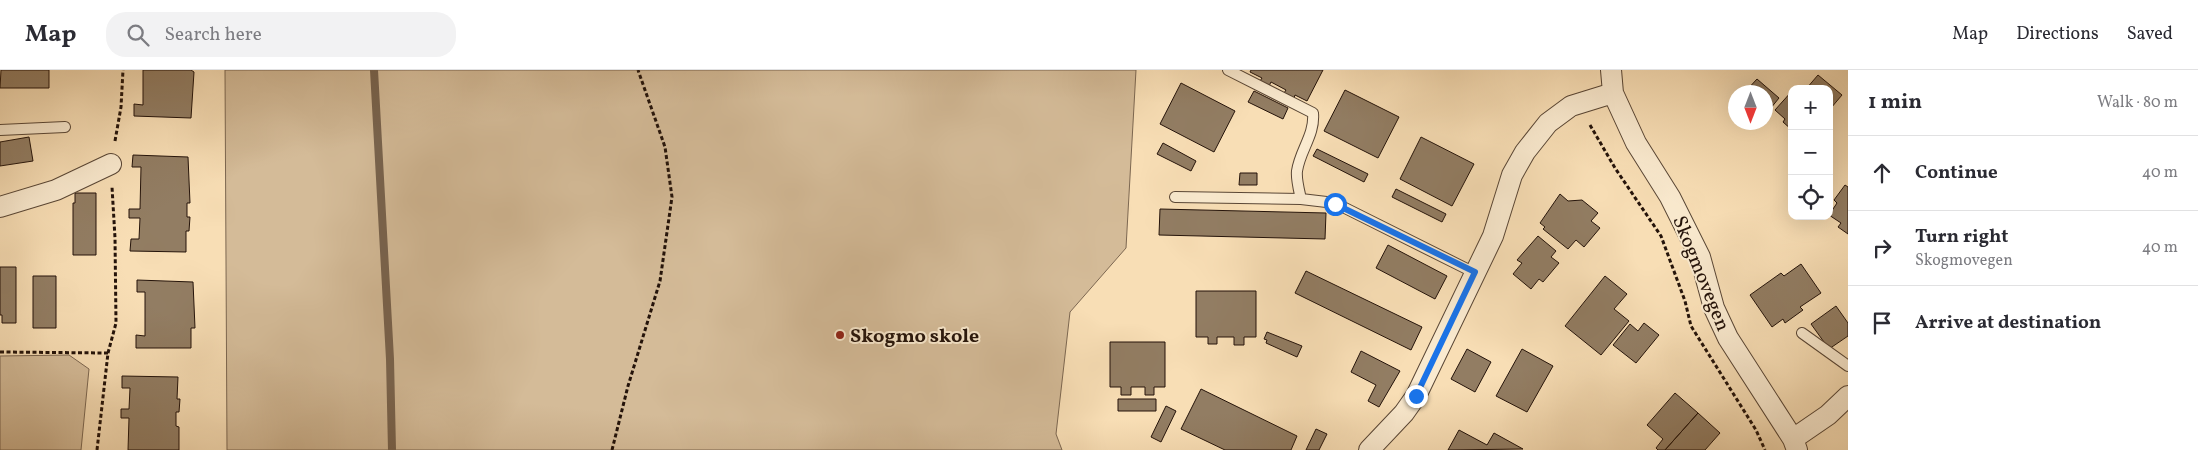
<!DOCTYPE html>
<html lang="en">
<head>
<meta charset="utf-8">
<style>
  :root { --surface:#fff; --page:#f2f2f3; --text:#2b2b33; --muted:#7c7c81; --line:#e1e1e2 }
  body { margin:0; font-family:Vollkorn,serif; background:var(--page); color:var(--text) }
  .controls { position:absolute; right:15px; top:15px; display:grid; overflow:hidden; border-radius:10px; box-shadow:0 5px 20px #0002 }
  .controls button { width:45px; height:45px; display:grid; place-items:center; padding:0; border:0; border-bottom:1px solid var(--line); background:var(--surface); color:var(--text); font:25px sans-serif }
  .compass { position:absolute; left:1728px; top:15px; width:45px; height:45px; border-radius:50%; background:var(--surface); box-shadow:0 5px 20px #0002; rotate:180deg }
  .stop { position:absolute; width:15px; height:15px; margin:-11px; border:4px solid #1a73e8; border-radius:50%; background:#fff }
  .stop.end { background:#1a73e8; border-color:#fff; box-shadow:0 1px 5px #0008 }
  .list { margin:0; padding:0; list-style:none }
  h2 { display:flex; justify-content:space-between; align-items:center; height:65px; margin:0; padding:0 20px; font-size:21px }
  h2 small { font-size:16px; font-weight:400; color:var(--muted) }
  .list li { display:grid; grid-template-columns:32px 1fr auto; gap:15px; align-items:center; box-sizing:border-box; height:75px; padding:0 20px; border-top:1px solid var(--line) }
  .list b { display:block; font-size:19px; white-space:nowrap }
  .list p { margin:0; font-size:16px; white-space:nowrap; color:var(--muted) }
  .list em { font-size:16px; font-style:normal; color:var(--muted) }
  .icon { flex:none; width:28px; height:28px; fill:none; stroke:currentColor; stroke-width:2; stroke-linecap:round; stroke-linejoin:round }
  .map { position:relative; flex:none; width:1848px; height:380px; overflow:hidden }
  header { display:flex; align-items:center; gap:30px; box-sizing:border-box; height:70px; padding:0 25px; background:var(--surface); border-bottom:1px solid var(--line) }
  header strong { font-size:24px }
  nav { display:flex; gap:28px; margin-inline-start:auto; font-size:18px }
  .search { width:350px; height:45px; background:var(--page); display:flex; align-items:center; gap:12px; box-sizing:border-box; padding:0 18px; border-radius:20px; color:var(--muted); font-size:19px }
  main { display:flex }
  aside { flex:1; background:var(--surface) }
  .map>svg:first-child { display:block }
  .green { fill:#d4bb98; stroke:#7c6751 }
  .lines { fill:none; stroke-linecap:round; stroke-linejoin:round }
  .stream { stroke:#78634e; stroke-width:8 }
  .building { fill:#927d63; stroke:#24130a }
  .service-casing { stroke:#594635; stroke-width:12 }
  .minor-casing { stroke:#594635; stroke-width:22 }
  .path { stroke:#24130a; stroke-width:3; stroke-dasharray:4 2.5; stroke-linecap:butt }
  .service { stroke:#faeacf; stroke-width:10 }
  .minor { stroke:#faeacf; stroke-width:20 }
  .route { stroke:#1a73e8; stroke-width:6 }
  .poi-dot { fill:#8f2418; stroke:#faeacf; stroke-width:2 }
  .labels { text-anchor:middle; stroke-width:4; stroke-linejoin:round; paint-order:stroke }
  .street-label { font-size:20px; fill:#24130a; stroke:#faeacf }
  .poi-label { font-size:20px; font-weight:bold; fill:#24130a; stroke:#faeacf; text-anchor:start }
</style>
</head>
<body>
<header>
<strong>Map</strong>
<div class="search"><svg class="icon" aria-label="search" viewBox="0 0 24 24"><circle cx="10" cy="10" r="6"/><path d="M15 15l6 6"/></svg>Search here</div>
<nav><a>Map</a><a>Directions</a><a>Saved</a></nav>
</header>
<main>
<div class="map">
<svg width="1848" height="380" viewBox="0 0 1848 380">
  <rect width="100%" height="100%" fill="#f8deb5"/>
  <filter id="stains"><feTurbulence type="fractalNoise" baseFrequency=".004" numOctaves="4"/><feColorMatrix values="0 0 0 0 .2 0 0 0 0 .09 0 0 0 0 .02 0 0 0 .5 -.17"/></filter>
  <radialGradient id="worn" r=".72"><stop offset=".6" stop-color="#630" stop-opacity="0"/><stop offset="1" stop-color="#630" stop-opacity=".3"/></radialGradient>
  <path class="green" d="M225 0H1136L1126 178 1070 242 1056 364 1062 380H227Z
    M69 285 89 299 81 380H0V286Z"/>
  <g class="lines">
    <path class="stream" d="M374 0 390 289 392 380"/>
  </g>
  <path class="building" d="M1 0H49V18H0Z
    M143 0H191L194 2 191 48 134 46V34L143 35Z
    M1251 0H1323L1307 31 1295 25 1294 28 1284 23 1286 20 1271 12 1269 16 1260 11 1262 8 1250 2Z
    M1818 5 1842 25 1831 38 1833 40 1829 44V19H1806Z
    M1757 9 1779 28 1766 44V22H1745Z
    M1181 13 1235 41 1214 82 1160 54Z
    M1345 20 1399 47 1378 88 1324 61Z
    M1254 21 1288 38 1283 49 1248 32Z
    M1792 21V60L1783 52 1785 49 1775 40Z
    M29 67 33 91 0 96V72Z
    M1421 67 1474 94 1452 136 1400 109Z
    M1163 73 1196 91 1191 101 1157 84Z
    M1317 79 1368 104 1364 112 1313 86Z
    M133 85 188 87 190 133H187V147H190L189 161H186V182L130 181 131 169H139L140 148H129V139H140L141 97H132Z
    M1240 103H1257V115H1239Z
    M1845 115 1848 117V164L1838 157 1841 153 1829 145 1837 133 1834 130Z
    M1396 119 1446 144 1442 152 1392 127Z
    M75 123H96V185H73V133H75Z
    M1560 124 1568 131 1582 130 1598 143 1591 151 1600 158 1584 177 1576 170 1568 179 1543 159 1545 157 1540 153Z
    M1160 139 1326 143 1325 169 1159 165Z
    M1538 166 1556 181 1551 187 1559 193 1543 212 1539 209 1531 219 1513 204 1522 193 1517 190Z
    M1388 175 1447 206 1435 229 1376 198Z
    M1801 194 1821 223 1800 237 1803 240 1785 253 1783 249 1772 257 1750 225 1781 203 1784 206Z
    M0 197H16V253H2V245H0Z
    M1306 201 1422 257 1411 280 1295 223Z
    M33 206H56V258H33Z
    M1605 206 1627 224 1614 239 1629 251 1601 285 1565 256Z
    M137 210 193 212 195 258H191V278H136V265L145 266V222H137Z
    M1196 221H1256V267H1244V275H1234V267H1217V274H1208V267H1196Z
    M1836 236 1848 253V266L1829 279 1811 254Z
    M1644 253 1659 265 1636 293 1613 275 1630 254 1638 261Z
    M1267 262 1302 276 1297 287 1266 273 1267 270 1264 269Z
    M1110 272H1165V317H1154V325H1145V317H1131V325H1121V317H1110Z
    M1467 279 1491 292 1475 322 1451 309Z
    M1522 279 1553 296 1527 342 1496 326Z
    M1361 281 1400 301 1379 337 1368 331 1376 315 1351 302Z
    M122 306 178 307 177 329H180L179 342H176V356L179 357V380H128L129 348H121V339H129L130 318H122Z
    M1201 319 1297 366 1291 380H1225L1181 359Z
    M1675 323 1698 343 1665 380H1658L1656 378 1663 369 1647 355Z
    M1118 329H1156V341H1118Z
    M1166 336 1176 341 1161 372 1151 367Z
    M1698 343 1720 363 1705 380H1665Z
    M1316 359 1327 364 1319 380H1306Z
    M1459 360 1487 375 1494 363 1523 379 1448 380Z"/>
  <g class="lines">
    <g class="service-casing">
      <path id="service" d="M1228 0 1313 43C1315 65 1300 80 1297 101 1296 109 1299 120 1301 129
        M0 60 65 57
        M1175 127 1301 129 1335 133 1475 203
        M1802 263 1848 296"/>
    </g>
    <g class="minor-casing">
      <path id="minor" d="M1611 0 1613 23
        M0 137 56 120 111 94
        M1793 369 1828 345 1848 326
        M1369 380 1404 343 1416 326 1493 166 1512 105 1525 82 1548 53 1571 36 1613 23 1636 73 1670 127 1700 187 1714 238 1728 268 1793 369 1797 380"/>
    </g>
    <path class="path" d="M1590 55 1615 98 1661 166 1685 231 1691 256 1756 360 1765 380
      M115 71 121 37 123 0
      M0 282 108 283
      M97 380 108 283 116 253 115 168 112 117
      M612 380 628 316 660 211 672 127 665 77 638 0"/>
    <use href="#service" class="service"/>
    <use href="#minor" class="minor"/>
  </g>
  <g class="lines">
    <path class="route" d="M1335 134 1475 202 1416 326"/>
  </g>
  <circle class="poi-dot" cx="840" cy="265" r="5"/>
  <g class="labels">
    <g class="street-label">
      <text transform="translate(1702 203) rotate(68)" y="7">Skogmovegen</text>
    </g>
    <g class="poi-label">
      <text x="850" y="272">Skogmo skole</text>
    </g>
  </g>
  <rect width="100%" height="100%" filter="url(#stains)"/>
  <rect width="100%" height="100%" fill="url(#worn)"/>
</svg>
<div class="controls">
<button>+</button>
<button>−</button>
<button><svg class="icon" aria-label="locate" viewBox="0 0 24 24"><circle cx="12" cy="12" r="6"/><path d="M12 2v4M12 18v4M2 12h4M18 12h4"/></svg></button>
</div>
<svg class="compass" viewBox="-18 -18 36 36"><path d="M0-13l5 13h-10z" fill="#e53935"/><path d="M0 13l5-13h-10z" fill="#7c7c81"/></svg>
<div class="stop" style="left:1335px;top:134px"></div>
<div class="stop end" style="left:1416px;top:326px"></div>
</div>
<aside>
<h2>1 min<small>Walk · 80 m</small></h2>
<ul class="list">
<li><svg class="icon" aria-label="ahead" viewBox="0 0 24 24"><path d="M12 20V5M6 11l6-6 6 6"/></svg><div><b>Continue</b></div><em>40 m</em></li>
<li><svg class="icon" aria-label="right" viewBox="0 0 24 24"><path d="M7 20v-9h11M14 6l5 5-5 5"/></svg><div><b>Turn right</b><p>Skogmovegen</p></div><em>40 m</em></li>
<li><svg class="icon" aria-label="arrive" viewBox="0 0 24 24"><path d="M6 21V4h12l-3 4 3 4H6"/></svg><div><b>Arrive at destination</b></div></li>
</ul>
</aside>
</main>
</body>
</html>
